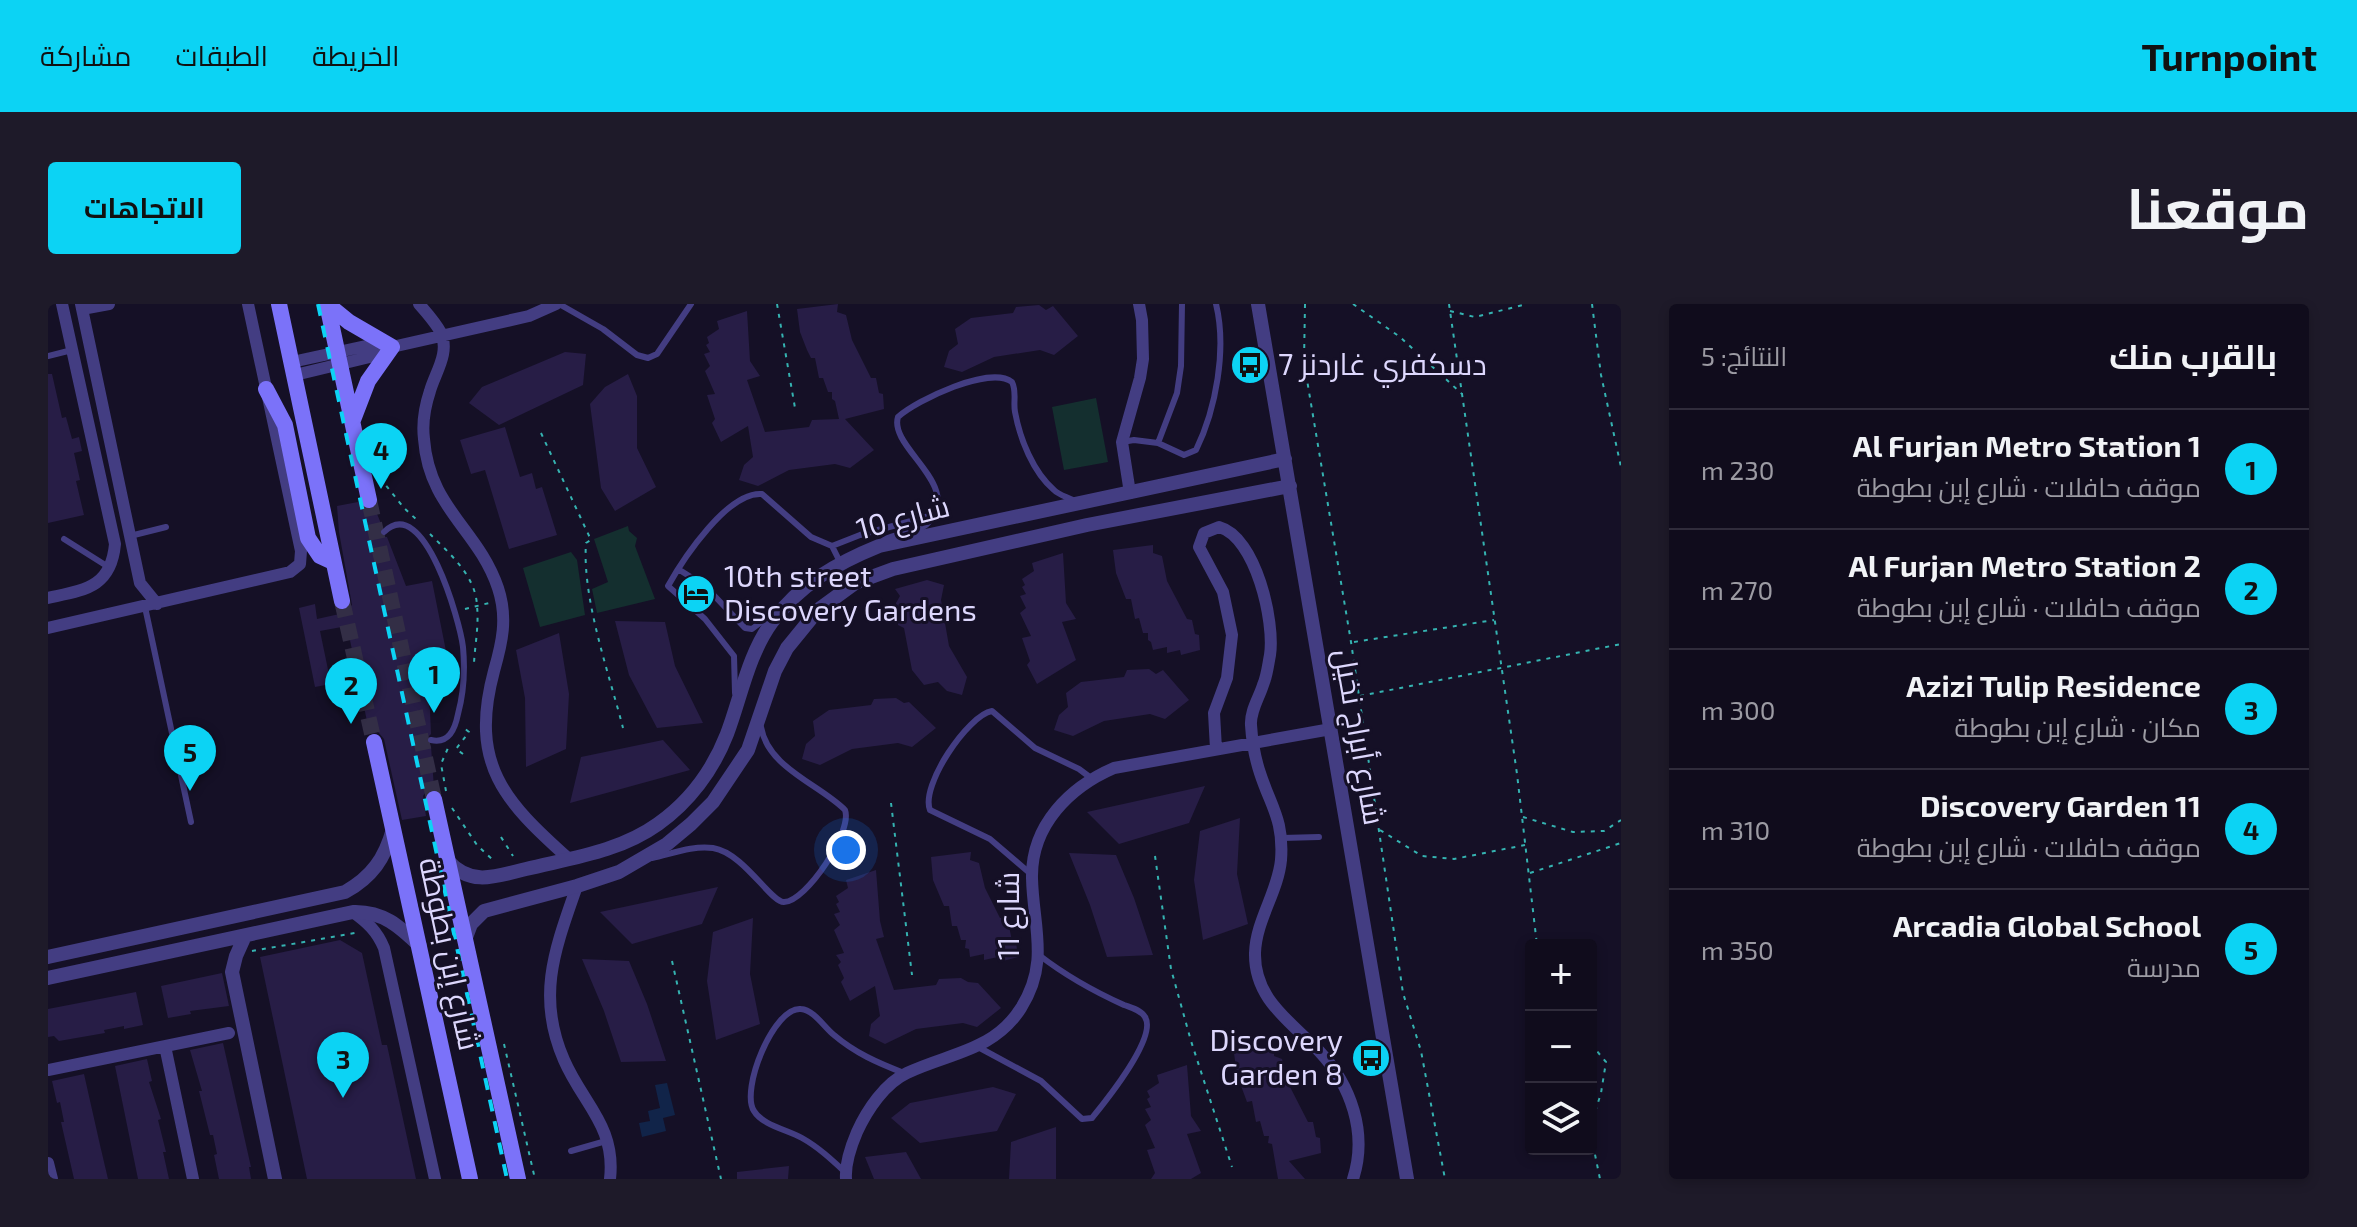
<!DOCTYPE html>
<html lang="ar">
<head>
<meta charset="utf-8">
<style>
  :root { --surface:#100c1c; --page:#1e1a29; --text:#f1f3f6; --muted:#9c9ba3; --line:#302c3b; --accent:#0cd3f4 }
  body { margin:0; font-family:"Exo 2",Cairo,sans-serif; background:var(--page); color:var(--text); direction:rtl }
  .controls { position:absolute; right:24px; bottom:24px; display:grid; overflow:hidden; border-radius:8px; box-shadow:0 4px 12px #0003 }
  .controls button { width:72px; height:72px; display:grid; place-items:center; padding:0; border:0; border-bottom:2px solid var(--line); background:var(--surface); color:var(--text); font:40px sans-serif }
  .you { position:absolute; left:798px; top:546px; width:28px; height:28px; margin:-20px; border:6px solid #fff; border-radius:50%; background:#1a73e8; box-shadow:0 0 0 12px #1a73e833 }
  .badge { display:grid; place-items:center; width:52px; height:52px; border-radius:50%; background:var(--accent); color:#111; font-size:26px; font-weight:700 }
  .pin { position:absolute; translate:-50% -66px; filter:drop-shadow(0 2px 4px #0008) }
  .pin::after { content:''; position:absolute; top:42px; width:28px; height:24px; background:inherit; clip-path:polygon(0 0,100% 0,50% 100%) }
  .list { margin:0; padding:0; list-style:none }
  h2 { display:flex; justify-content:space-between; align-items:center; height:104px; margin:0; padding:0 32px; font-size:34px }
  h2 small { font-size:26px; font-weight:400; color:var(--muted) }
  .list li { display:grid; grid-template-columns:52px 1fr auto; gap:24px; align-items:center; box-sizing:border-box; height:120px; padding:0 32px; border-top:2px solid var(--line) }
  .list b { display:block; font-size:30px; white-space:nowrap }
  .list p { margin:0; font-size:26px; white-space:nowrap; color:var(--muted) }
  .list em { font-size:26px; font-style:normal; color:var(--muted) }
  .icon { flex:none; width:44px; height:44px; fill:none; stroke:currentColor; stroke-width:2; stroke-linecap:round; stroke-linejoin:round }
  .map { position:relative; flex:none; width:1573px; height:875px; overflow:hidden; direction:ltr; border-radius:8px }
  header { display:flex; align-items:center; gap:48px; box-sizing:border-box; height:112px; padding:0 40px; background:var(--accent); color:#111 }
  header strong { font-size:38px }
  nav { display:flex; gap:44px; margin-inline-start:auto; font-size:28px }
  .intro { display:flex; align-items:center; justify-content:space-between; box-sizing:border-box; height:192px; padding:0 48px }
  h1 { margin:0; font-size:56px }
  .button { padding:20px 36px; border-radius:8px; background:var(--accent); color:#111; font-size:28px; font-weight:700 }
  main { display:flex; gap:48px; padding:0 48px }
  aside { flex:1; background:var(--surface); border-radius:8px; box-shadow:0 4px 12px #0003 }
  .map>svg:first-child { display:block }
  .green { fill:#142f2f }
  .water { fill:#112449 }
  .building { fill:#271d46 }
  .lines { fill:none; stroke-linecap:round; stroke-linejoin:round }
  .secondary-tunnel { stroke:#332e46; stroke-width:16; stroke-dasharray:16 8; stroke-linecap:butt }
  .path { stroke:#35b3b1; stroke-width:2; stroke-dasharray:4 6; stroke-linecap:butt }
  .service { stroke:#433d82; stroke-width:6 }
  .minor { stroke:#433d82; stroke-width:12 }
  .tertiary { stroke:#433d82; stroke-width:14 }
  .secondary { stroke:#7b72f9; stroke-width:16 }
  .rail { stroke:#0cd3f4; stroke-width:4; stroke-dasharray:12 10; stroke-linecap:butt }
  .labels { text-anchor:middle; stroke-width:6; stroke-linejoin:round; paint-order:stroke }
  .poi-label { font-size:30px; fill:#ddd7fd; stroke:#151026; text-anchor:start }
  .street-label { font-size:30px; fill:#ddd7fd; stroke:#151026 }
</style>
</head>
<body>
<header>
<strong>Turnpoint</strong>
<nav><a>الخريطة</a><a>الطبقات</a><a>مشاركة</a></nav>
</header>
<div class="intro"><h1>موقعنا</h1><a class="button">الاتجاهات</a></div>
<main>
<aside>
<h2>بالقرب منك<small>النتائج: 5</small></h2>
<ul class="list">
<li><span class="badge">1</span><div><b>Al Furjan Metro Station 1</b><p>موقف حافلات · شارع إبن بطوطة</p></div><em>230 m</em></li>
<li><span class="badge">2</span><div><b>Al Furjan Metro Station 2</b><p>موقف حافلات · شارع إبن بطوطة</p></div><em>270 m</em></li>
<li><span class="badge">3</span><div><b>Azizi Tulip Residence</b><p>مكان · شارع إبن بطوطة</p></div><em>300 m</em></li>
<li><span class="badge">4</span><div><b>Discovery Garden 11</b><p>موقف حافلات · شارع إبن بطوطة</p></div><em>310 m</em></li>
<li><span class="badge">5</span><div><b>Arcadia Global School</b><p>مدرسة</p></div><em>350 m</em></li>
</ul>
</aside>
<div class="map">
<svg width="1573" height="875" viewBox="0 0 1573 875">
  <rect width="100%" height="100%" fill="#151026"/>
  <path class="green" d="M1048 94 1060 158 1016 166 1004 103Z
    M580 222 581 227 589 234 587 242 607 295 549 309 544 285 560 278 546 235Z
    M523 248 529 256 537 311 492 323 475 264Z"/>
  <path class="water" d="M619 779 627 811 615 814 618 827 594 833 591 819 602 817 600 807 612 804 607 781Z"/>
  <path class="building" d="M790 0 789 8 798 11 804 36 823 74H828L831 89 835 90 836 105 797 115 826 146 802 164 787 160 741 166 710 182 691 176 696 161 705 153 700 122 673 138 664 119 667 115 659 91 667 90 657 67 662 62 656 50 662 48 658 41 661 39 659 33 671 25 669 17 699 7 702 57 712 72 699 76 717 128 761 123 764 116 791 115 787 97 784 95V88H780L775 74H771L767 54H763L759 46 752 28 749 5Z
    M991 1 998 6 1005 2 1030 32 1006 51 992 46 946 53 914 68 896 63 901 47 910 40 907 25 923 14 965 9 968 3Z
    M517 48 538 50 535 81 451 121 421 99 434 83Z
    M0 70H4L14 114 18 113 24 135 31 133 34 147 26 149 32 176 28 177 36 211 0 219Z
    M580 70 589 92V144L608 183 567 207 553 184 542 100 557 83Z
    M457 123 472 173 484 169 488 185 494 183 509 231 461 245 437 166 423 170 412 136Z
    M310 198 317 206 327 205 334 222 330 230 333 233H339L358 282 384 277 400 357 373 362 382 406 383 430 377 436 383 442 386 484 379 486 375 492 378 512 354 516 336 435 330 428H322L320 422 299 322 272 327 283 380 267 383 251 304 267 300 269 315 296 309 304 301 291 228 289 202Z
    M1105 241V249L1114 252 1119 277 1139 315 1144 316 1147 330 1151 331 1152 346 1133 351 1132 346 1119 349V343L1105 346 1103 338 1100 336V329H1095L1091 314 1087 315 1083 295H1078L1068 269 1065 246Z
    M1015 249 1018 299 1028 315 1014 318 1028 356 989 380 979 361 982 357 974 334 983 332 972 309 978 304 972 292 978 290 974 283 977 281 974 275 986 267 984 259Z
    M879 276 896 281 893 296 901 342 919 373 914 391 899 387 890 378 876 381 864 366 856 324 850 321 848 299 852 292 847 285Z
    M567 317 617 318 627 362 655 419 609 424 581 371Z
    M511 329 521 390 518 445 478 463 477 394 468 346Z
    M1101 365 1108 370 1115 366 1141 396 1117 415 1102 410 1056 417 1025 432 1006 426 1011 411 1020 403 1018 389 1033 378 1076 373 1079 366Z
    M848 394 856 399 861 398 888 424 864 443 850 439 804 445 772 461 754 455 758 440 767 432 765 417 781 406 823 401 826 395Z
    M615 436 642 466 522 499 533 453Z
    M1157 482 1141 519 1071 540 1039 508Z
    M1192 514 1189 570 1200 620 1155 636 1146 576 1152 527Z
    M923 548 922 556 931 559 937 584 952 614H954L957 622H961L964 637 968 638 970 653 951 658 950 653 936 656V650L922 653 921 645 917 644 918 636H913L909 622H904L901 602H896L885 576 883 553Z
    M1021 549 1068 551 1086 594 1105 651 1059 653 1042 601Z
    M828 566 832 617 836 633 828 635 846 686 888 681 891 675 913 674 920 678 930 679 953 704 929 723 915 719 868 725 837 740 821 732 823 720 832 712 827 682 802 697 793 678 796 674 790 661 793 658 788 651 796 649 786 626 792 621 786 610 792 608 788 600 791 598 788 592 800 584 798 576Z
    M670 583 654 620 584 640 552 608Z
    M705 614 702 670 712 720 668 736 659 677 665 628Z
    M292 636 314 649 334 741H339L368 875H259L212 653Z
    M534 655 581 657 599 700 618 757 573 758 556 707Z
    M174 669 181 702 142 707 143 710 120 714 113 682Z
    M88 688 95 721 76 725V722L56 726 57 729 11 737 6 732 0 733V705Z
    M175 739 203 863H201L203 875H171L166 851 169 850 165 831H162L151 787H154L142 746Z
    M1226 744V752L1234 755 1240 779 1260 818H1265L1268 833 1272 834 1273 849 1241 857 1257 875H1230L1224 840 1220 839 1221 832H1216L1212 817 1208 818 1204 797 1199 798 1189 771 1186 749Z
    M99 755 104 777 101 778 113 815 110 816 118 848H115L121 875H90L67 762Z
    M1139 761 1143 812 1153 827 1139 830 1153 869 1143 875H1103L1107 869 1099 846 1107 844 1097 821 1103 816 1097 805 1103 803 1099 795 1102 793 1099 787 1111 779 1109 771Z
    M36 770 52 841 60 875H26L13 818H16L12 798 9 799 4 777Z
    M945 783 968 790 949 827 872 839 843 814 862 799Z
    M1008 823V875H961L963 838Z
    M858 848 873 875H826L817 853Z
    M741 862 740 875H689V868Z"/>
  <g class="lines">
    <path class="secondary-tunnel" d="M321 196 386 495
      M294 297 326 438"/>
    <path class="path" d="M729 0 747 104
      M1257 0 1256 58 1303 338 1355 689 1373 747 1397 875
      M1305 0 1352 33 1414 90
      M1401 0 1469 470 1489 641
      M1544 0 1553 71 1573 163
      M1402 7 1427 13 1479 0
      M493 129 543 236 538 239C534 295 561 369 575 424
      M332 174 356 204 370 217
      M382 230C402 250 428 272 429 302 431 321 427 341 426 359
      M417 305 441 299
      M1306 338 1446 316
      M1312 392 1573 340
      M415 450 408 445 421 428 416 424
      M398 487 393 460 400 444
      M843 499 864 671
      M404 504 429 541 447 558
      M1475 513 1525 528 1556 527 1573 516
      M1332 526 1374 552 1406 555 1477 541
      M453 533 465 552
      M1107 552 1123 665 1143 737 1184 863
      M1482 569 1573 539
      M204 647 307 629 306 624
      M624 657 673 875
      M456 740 487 875
      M1543 740 1558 758 1553 789 1543 821
      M1543 831 1552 875"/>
    <path class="service" d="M511 0 555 25 589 51 600 54 609 50 643 0
      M0 52 24 46
      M1074 138 1086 136 1110 139 1136 151 1148 146C1168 105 1179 45 1168 0
      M1110 139 1129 89 1133 62 1134 0
      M336 228C376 188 412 318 415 343 417 365 416 388 410 410 407 425 401 440 383 436
      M82 232 118 223
      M16 235 62 264
      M836 236C848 228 867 230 878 221 919 183 840 144 850 113 869 96 942 61 964 78 969 88 965 98 967 108 972 135 985 168 1006 186 1012 192 1021 193 1028 198
      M784 242 812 231 885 211
      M630 265 657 282 697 324 704 325 726 308
      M97 303 143 518
      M687 389 686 352 657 315 620 282C635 255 680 187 714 190L763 233 784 242 792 258
      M1234 534 1271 533
      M604 554C623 550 645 541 665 544 696 549 723 599 736 598 758 598 805 527 797 506 771 480 720 464 713 423
      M984 571 942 535 882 506C872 482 920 411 944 407L987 444 1031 465 1043 474
      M930 743 993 777 1034 815 1044 814C1057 798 1110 733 1097 713 1093 706 1084 704 1076 701 1045 687 1018 672 991 651
      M523 847 558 837
      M797 868C783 855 770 843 754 834 740 826 714 821 706 807 692 786 726 702 753 705 766 706 776 723 786 731 807 749 830 759 856 769"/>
    <path class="minor" d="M33 0 92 279 109 300
      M371 0C379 9 388 19 393 29 402 49 387 69 382 87 377 102 374 119 376 135 381 204 430 225 450 284 460 314 454 339 446 367 421 460 456 497 521 555
      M34 5 61 0
      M244 58 327 40 337 42
      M247 71 330 51 344 43 481 12 508 0
      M1082 189 1074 138 1092 74 1095 55 1094 16 1091 0
      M0 294C36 286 63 284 67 240L14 0
      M0 324 242 268 252 260 253 247 200 0
      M1168 445 1166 409 1179 374 1184 331 1175 288 1151 243 1156 229 1171 223C1208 233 1227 318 1222 351 1220 361 1219 372 1215 381 1211 394 1202 407 1203 421 1204 437 1207 454 1212 469 1223 503 1236 516 1233 556 1230 588 1208 616 1207 649 1206 695 1242 717 1271 747 1303 781 1320 829 1305 875
      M529 582C507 645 488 692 516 756 535 800 568 822 562 875
      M305 608C319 618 329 627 336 644L387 875
      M117 742 145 875
      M0 766 181 729
      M0 859 4 875
      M798 875C797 860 803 842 809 828 819 806 837 779 859 769 901 749 946 747 973 704 1002 658 985 622 984 574 983 521 1022 483 1066 464L1283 425"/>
    <path class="tertiary" d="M1210 0 1359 875
      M400 557C423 583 449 572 478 565 523 554 571 548 610 520 641 498 665 466 679 430 693 393 700 351 724 318 752 280 789 259 831 242L1237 155
      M197 632 188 652 184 668 227 875
      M417 636 423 620 436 607 529 582 571 568 619 540 643 520 665 498 700 446 727 367 739 344 770 306 807 279 845 265 1039 221 1242 182
      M0 653 297 588C324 573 337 554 345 525
      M0 674 305 608C335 607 351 622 372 642"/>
    <path class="secondary" d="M231 0 294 297
      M279 0 321 196
      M279 0 301 18 344 43 320 77 305 116
      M218 85 237 121 260 234 272 252 285 258
      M326 438 422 875
      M386 495 470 875"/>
    <path class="rail" d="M270 0 459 875"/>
  </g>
  <defs>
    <g id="bus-disc" transform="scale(2)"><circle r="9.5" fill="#0cd3f4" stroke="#151026"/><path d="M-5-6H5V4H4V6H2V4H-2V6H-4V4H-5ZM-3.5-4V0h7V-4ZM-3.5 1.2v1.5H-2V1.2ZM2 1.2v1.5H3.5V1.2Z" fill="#111"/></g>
    <g id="hotel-disc" transform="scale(2)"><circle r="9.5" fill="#0cd3f4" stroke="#151026"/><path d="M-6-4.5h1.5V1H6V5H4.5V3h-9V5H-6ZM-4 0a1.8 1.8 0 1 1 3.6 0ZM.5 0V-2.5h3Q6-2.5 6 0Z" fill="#111"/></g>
  </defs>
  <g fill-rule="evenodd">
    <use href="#bus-disc" x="1202" y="61"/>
    <use href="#hotel-disc" x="648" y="290"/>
    <use href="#bus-disc" x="1323" y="754"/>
  </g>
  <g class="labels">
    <g class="poi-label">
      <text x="1230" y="71">دسكفري غاردنز 7</text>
      <text x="676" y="283">10th street<tspan x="676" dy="34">Discovery Gardens</tspan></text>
      <text x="1295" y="747" text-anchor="end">Discovery<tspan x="1295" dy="34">Garden 8</tspan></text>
    </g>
    <g class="street-label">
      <text transform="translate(855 214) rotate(-15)" y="10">شارع 10</text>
      <text transform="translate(1311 433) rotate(80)" y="10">شارع أبراج نخيل</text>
      <text transform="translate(961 612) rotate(-90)" y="10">شارع 11</text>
      <text transform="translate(401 650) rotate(78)" y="10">شارع إبن بطوطة</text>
    </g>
  </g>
</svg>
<div class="controls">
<button>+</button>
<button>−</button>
<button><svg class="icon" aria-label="layers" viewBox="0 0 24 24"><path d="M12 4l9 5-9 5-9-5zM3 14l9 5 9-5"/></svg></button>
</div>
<div class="you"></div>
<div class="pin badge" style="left:386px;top:409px">1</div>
<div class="pin badge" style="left:303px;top:420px">2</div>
<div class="pin badge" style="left:295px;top:794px">3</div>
<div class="pin badge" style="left:333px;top:185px">4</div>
<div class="pin badge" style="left:142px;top:487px">5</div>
</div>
</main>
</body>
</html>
